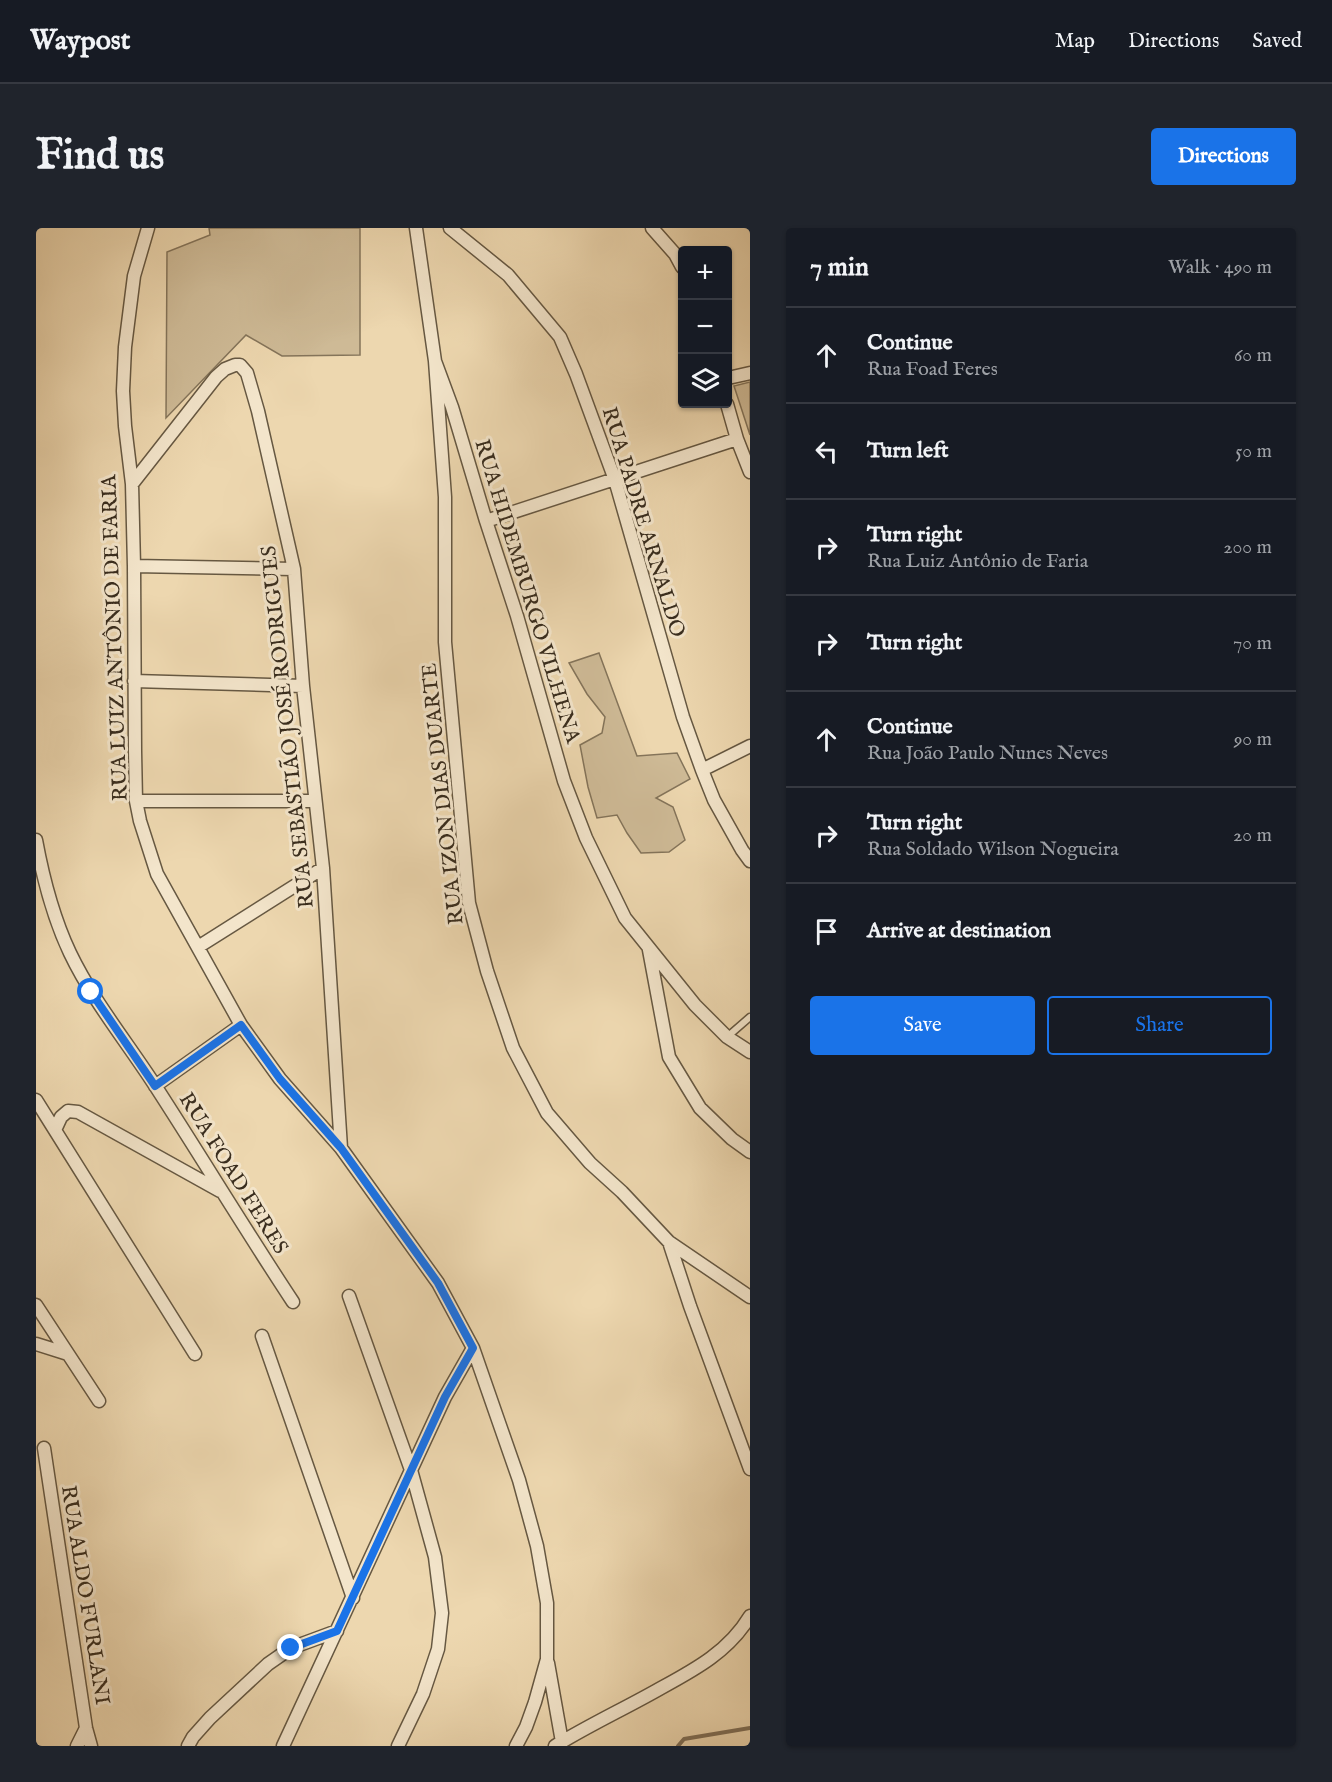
<!DOCTYPE html>
<html lang="en">
<head>
<meta charset="utf-8">
<style>
  :root { --surface:#171b24; --page:#20242c; --text:#f1f3f6; --muted:#9ea1a6; --line:#363941; --accent:#1a73e8 }
  body { margin:0; font-family:"IM FELL English",serif; background:var(--page); color:var(--text) }
  .controls { position:absolute; right:18px; top:18px; display:grid; overflow:hidden; border-radius:6px; box-shadow:0 2px 4px #0004 }
  .controls button { width:54px; height:54px; display:grid; place-items:center; padding:0; border:0; border-bottom:2px solid var(--line); background:var(--surface); color:var(--text); font:30px sans-serif }
  .stop { position:absolute; width:18px; height:18px; margin:-14px; border:4px solid #1a73e8; border-radius:50%; background:#fff }
  .stop.end { background:#1a73e8; border-color:#fff; box-shadow:0 2px 6px #0008 }
  .list { margin:0; padding:0; list-style:none }
  h2 { display:flex; justify-content:space-between; align-items:center; height:78px; margin:0; padding:0 24px; font-size:26px }
  h2 small { font-size:20px; font-weight:400; color:var(--muted) }
  .list li { display:grid; grid-template-columns:39px 1fr auto; gap:18px; align-items:center; box-sizing:border-box; height:96px; padding:0 24px; border-top:2px solid var(--line) }
  .list b { display:block; font-size:22px; white-space:nowrap }
  .list p { margin:0; font-size:20px; white-space:nowrap; color:var(--muted) }
  .list em { font-size:20px; font-style:normal; color:var(--muted) }
  .actions { display:flex; gap:12px; padding:18px 24px }
  .actions a { flex:1; padding:14px 0; border:2px solid var(--accent); border-radius:6px; text-align:center; font-size:21px; color:var(--accent) }
  .actions .main { background:var(--accent); color:#fff }
  .icon { flex:none; width:33px; height:33px; fill:none; stroke:currentColor; stroke-width:2; stroke-linecap:round; stroke-linejoin:round }
  .map { position:relative; flex:none; width:714px; height:1518px; overflow:hidden; border-radius:6px }
  header { display:flex; align-items:center; gap:36px; box-sizing:border-box; height:84px; padding:0 30px; background:var(--surface); border-bottom:2px solid var(--line) }
  header strong { font-size:28px }
  nav { display:flex; gap:33px; margin-inline-start:auto; font-size:21px }
  .intro { display:flex; align-items:center; justify-content:space-between; box-sizing:border-box; height:144px; padding:0 36px }
  h1 { margin:0; font-size:42px }
  .button { padding:15px 27px; border-radius:6px; background:var(--accent); color:#fff; font-size:21px; font-weight:700 }
  main { display:flex; gap:36px; padding:0 36px }
  aside { flex:1; background:var(--surface); border-radius:6px; box-shadow:0 2px 4px #0004 }
  .map>svg:first-child { display:block }
  .green { fill:#ceba96; stroke:#84745a; stroke-width:1.5 }
  .lines { fill:none; stroke-linecap:round; stroke-linejoin:round }
  .stream { stroke:#807058; stroke-width:4 }
  .service-casing { stroke:#665842; stroke-width:9 }
  .minor-casing { stroke:#665842; stroke-width:15 }
  .service { stroke:#f3e5cb; stroke-width:6 }
  .minor { stroke:#f3e5cb; stroke-width:12 }
  .route { stroke:#1a73e8; stroke-width:8 }
  .labels { text-anchor:middle; stroke-width:6; stroke-linejoin:round; paint-order:stroke }
  .street-label { font-size:21px; fill:#392d1e; stroke:#f3e5cb }
</style>
</head>
<body>
<header>
<strong>Waypost</strong>
<nav><a>Map</a><a>Directions</a><a>Saved</a></nav>
</header>
<div class="intro"><h1>Find us</h1><a class="button">Directions</a></div>
<main>
<div class="map">
<svg width="714" height="1518" viewBox="0 0 714 1518">
  <rect width="100%" height="100%" fill="#edd7af"/>
  <filter id="stains"><feTurbulence type="fractalNoise" baseFrequency=".00333" numOctaves="4"/><feColorMatrix values="0 0 0 0 .2 0 0 0 0 .09 0 0 0 0 .02 0 0 0 .5 -.17"/></filter>
  <radialGradient id="worn" r=".72"><stop offset=".6" stop-color="#630" stop-opacity="0"/><stop offset="1" stop-color="#630" stop-opacity=".3"/></radialGradient>
  <path class="green" d="M173 0H324V127L246 128 210 107 130 190 131 24 174 7Z
    M714 154V207L698 158Z
    M563 425 601 528 641 525 654 551 620 570 637 579 649 612 633 624 605 625 591 605 581 587 561 590 552 559 544 517 566 505 569 489 551 466 533 435Z"/>
  <g class="lines">
    <path class="stream" d="M642 1518 648 1511 714 1500"/>
    <g class="service-casing">
      <path id="service" d="M691 809 714 789"/>
    </g>
    <g class="minor-casing">
      <path id="minor" d="M112 0 98 48 89 119 87 163 89 198 96 256 98 338 99 523 100 573 104 593 121 646 205 797 244 851 305 920 402 1055 437 1120 483 1252 501 1318 511 1375V1431L499 1474 490 1499 480 1518
        M380 0 399 133 416 179 450 293 481 388 528 553 550 610 589 690 659 777 691 809 714 824
        M414 0 472 47 524 109 540 146 579 252 647 489 666 542 678 572 706 622 714 633
        M616 0 639 26 646 39
        M399 133 409 269V414L433 675 451 743 477 820 511 885 554 935 586 964 633 1014 714 1069
        M692 150 714 145
        M691 176 701 211 714 244
        M96 256 180 149 189 141 199 137H204L211 145 222 183 258 341 267 458 287 640 305 920
        M450 293 701 211
        M98 338 258 341
        M98 453 267 458
        M666 542 714 518
        M100 573H279
        M0 612C7 650 17 689 34 725 57 773 91 814 120 859 166 930 210 1003 257 1074
        M162 719 287 640
        M613 722 633 829 664 880 696 911 714 924
        M119 858 205 797
        M0 872 159 1126
        M19 902 25 889 32 883 42 884 184 963
        M633 1014 654 1078 714 1241
        M313 1068 375 1242 399 1329 406 1385 402 1421 387 1466 362 1518
        M0 1077 63 1173
        M226 1108 317 1370
        M0 1116 32 1126
        M8 1220 50 1500 55 1518
        M512 1435 526 1514
        M41 1518 50 1500
        M152 1518 157 1509 174 1490 232 1436 255 1420 301 1403
        M247 1518 409 1169 437 1120
        M519 1518C553 1497 590 1480 625 1460 660 1441 693 1423 714 1388"/>
    </g>
    <use href="#service" class="service"/>
    <use href="#minor" class="minor"/>
  </g>
  <g class="lines">
    <path class="route" d="M55 764 119 858 205 797 244 851 305 920 402 1055 437 1120 409 1169 301 1403 255 1420"/>
  </g>
  <g class="labels">
    <g class="street-label">
      <text transform="translate(608 294) rotate(73)" y="7">RUA PADRE ARNALDO</text>
      <text transform="translate(492 363) rotate(73)" y="7">RUA HIDEMBURGO VILHENA</text>
      <text transform="translate(78 410) rotate(-92)" y="7">RUA LUIZ ANTÔNIO DE FARIA</text>
      <text transform="translate(251 499) rotate(-96)" y="7">RUA SEBASTIÃO JOSÉ RODRIGUES</text>
      <text transform="translate(406 566) rotate(-96)" y="7">RUA IZON DIAS DUARTE</text>
      <text transform="translate(198 945) rotate(58)" y="7">RUA FOAD FERES</text>
      <text transform="translate(50 1367) rotate(81)" y="7">RUA ALDO FURLANI</text>
    </g>
  </g>
  <rect width="100%" height="100%" filter="url(#stains)"/>
  <rect width="100%" height="100%" fill="url(#worn)"/>
</svg>
<div class="controls">
<button>+</button>
<button>−</button>
<button><svg class="icon" aria-label="layers" viewBox="0 0 24 24"><path d="M12 4l9 5-9 5-9-5zM3 14l9 5 9-5"/></svg></button>
</div>
<div class="stop" style="left:55px;top:764px"></div>
<div class="stop end" style="left:255px;top:1420px"></div>
</div>
<aside>
<h2>7 min<small>Walk · 490 m</small></h2>
<ul class="list">
<li><svg class="icon" aria-label="ahead" viewBox="0 0 24 24"><path d="M12 20V5M6 11l6-6 6 6"/></svg><div><b>Continue</b><p>Rua Foad Feres</p></div><em>60 m</em></li>
<li><svg class="icon" aria-label="left" viewBox="0 0 24 24"><path d="M17 20v-9H6M10 6l-5 5 5 5"/></svg><div><b>Turn left</b></div><em>50 m</em></li>
<li><svg class="icon" aria-label="right" viewBox="0 0 24 24"><path d="M7 20v-9h11M14 6l5 5-5 5"/></svg><div><b>Turn right</b><p>Rua Luiz Antônio de Faria</p></div><em>200 m</em></li>
<li><svg class="icon" aria-label="right" viewBox="0 0 24 24"><path d="M7 20v-9h11M14 6l5 5-5 5"/></svg><div><b>Turn right</b></div><em>70 m</em></li>
<li><svg class="icon" aria-label="ahead" viewBox="0 0 24 24"><path d="M12 20V5M6 11l6-6 6 6"/></svg><div><b>Continue</b><p>Rua João Paulo Nunes Neves</p></div><em>90 m</em></li>
<li><svg class="icon" aria-label="right" viewBox="0 0 24 24"><path d="M7 20v-9h11M14 6l5 5-5 5"/></svg><div><b>Turn right</b><p>Rua Soldado Wilson Nogueira</p></div><em>20 m</em></li>
<li><svg class="icon" aria-label="arrive" viewBox="0 0 24 24"><path d="M6 21V4h12l-3 4 3 4H6"/></svg><div><b>Arrive at destination</b></div></li>
</ul>
<div class="actions"><a class="main">Save</a><a>Share</a></div>
</aside>
</main>
</body>
</html>
